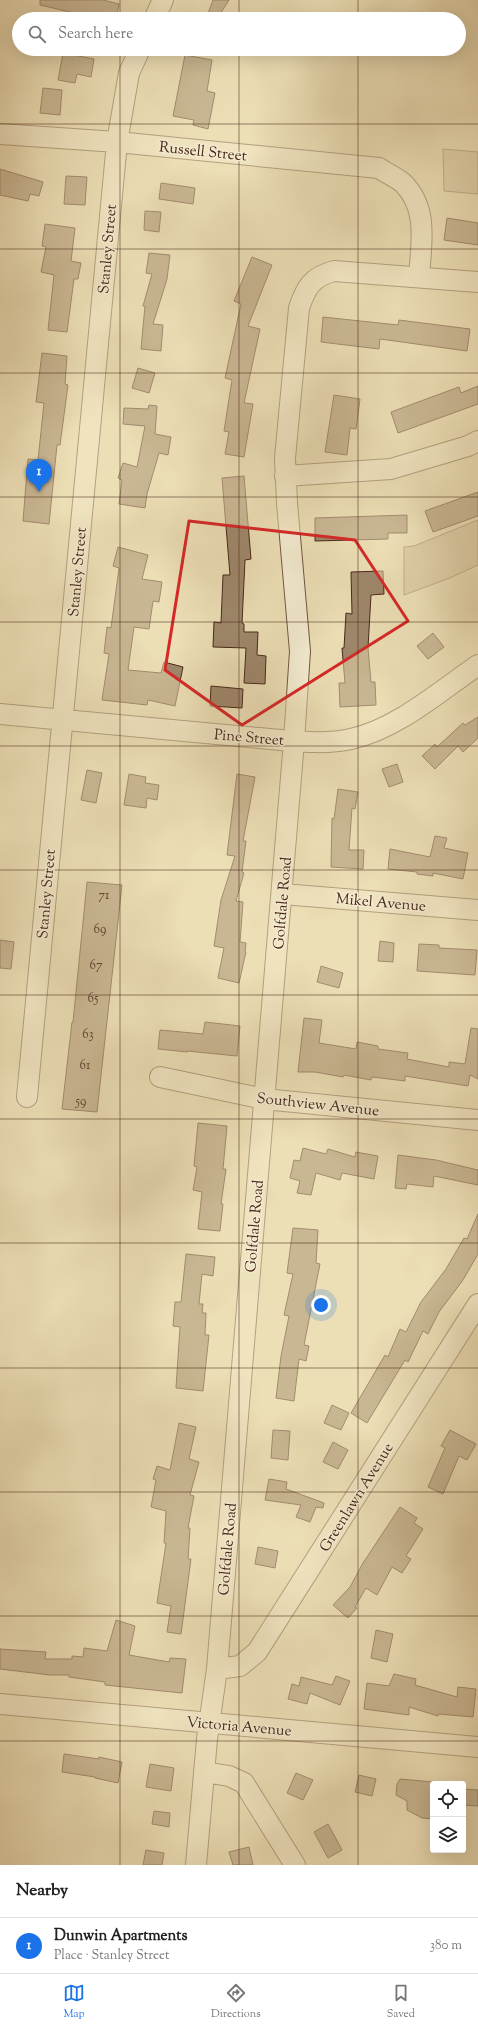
<!DOCTYPE html>
<html lang="en">
<head>
<meta charset="utf-8">
<style>
  :root { --surface:#fff; --page:#f6f6f6; --text:#222; --muted:#767676; --line:#e0e0e0; --accent:#1a73e8 }
  body { margin:0; font-family:"Sorts Mill Goudy",serif; background:var(--page); color:var(--text) }
  .controls { position:absolute; right:12px; bottom:12px; display:grid; overflow:hidden; border-radius:4px; box-shadow:0 4px 16px #0002 }
  .controls button { width:36px; height:36px; display:grid; place-items:center; padding:0; border:0; border-bottom:1px solid var(--line); background:var(--surface); color:var(--text); font:20px sans-serif }
  .you { position:absolute; left:321px; top:1305px; width:14px; height:14px; margin:-10px; border:3px solid #fff; border-radius:50%; background:#1a73e8; box-shadow:0 0 0 6px #1a73e833 }
  .badge { display:grid; place-items:center; width:26px; height:26px; border-radius:50%; background:var(--accent); color:#fff; font-size:13px; font-weight:700 }
  .pin { position:absolute; translate:-50% -33px; filter:drop-shadow(0 1px 2px #0008) }
  .pin::after { content:''; position:absolute; top:21px; width:14px; height:12px; background:inherit; clip-path:polygon(0 0,100% 0,50% 100%) }
  .list { margin:0; padding:0; list-style:none }
  h2 { display:flex; justify-content:space-between; align-items:center; height:52px; margin:0; padding:0 16px; font-size:17px }
  h2 small { font-size:13px; font-weight:400; color:var(--muted) }
  .list li { display:grid; grid-template-columns:26px 1fr auto; gap:12px; align-items:center; box-sizing:border-box; height:56px; padding:0 16px; border-top:1px solid var(--line) }
  .list b { display:block; font-size:15px; white-space:nowrap }
  .list p { margin:0; font-size:13px; white-space:nowrap; color:var(--muted) }
  .list em { font-size:13px; font-style:normal; color:var(--muted) }
  .icon { flex:none; width:22px; height:22px; fill:none; stroke:currentColor; stroke-width:2; stroke-linecap:round; stroke-linejoin:round }
  .map { position:relative; flex:none; width:478px; height:1865px; overflow:hidden }
  .search { position:absolute; background:var(--surface); box-shadow:0 4px 16px #0002; left:12px; right:12px; top:12px; height:44px; display:flex; align-items:center; gap:10px; box-sizing:border-box; padding:0 14px; border-radius:22px; color:var(--muted); font-size:15px }
  .sheet { height:108px; background:var(--surface) }
  nav { display:flex; justify-content:space-around; align-items:center; box-sizing:border-box; height:56px; border-top:1px solid var(--line); background:var(--surface); font-size:11px; color:var(--muted) }
  nav a { display:grid; justify-items:center; gap:2px }
  nav .on { color:var(--accent) }
  .map>svg:first-child { display:block }
  .green { fill:#d0bf9b; stroke:#8c745a }
  .building { fill:#9e876b; stroke:#49281a }
  .lines { fill:none; stroke-linecap:round; stroke-linejoin:round }
  .minor-casing { stroke:#725641; stroke-width:22 }
  .minor { stroke:#f3eacf; stroke-width:20 }
  .marked { fill:none; stroke:#d62828; stroke-width:3; stroke-linejoin:round }
  .grid { fill:none; stroke:#49281a; stroke-width:1; stroke-opacity:0.55 }
  .labels { text-anchor:middle; stroke-width:3; stroke-linejoin:round; paint-order:stroke }
  .number-label { font-size:13px; fill:#5e402e }
  .street-label { font-size:15px; fill:#49281a; stroke:#f3eacf }
</style>
</head>
<body>
<div class="map">
<svg width="478" height="1865" viewBox="0 0 478 1865">
  <rect width="100%" height="100%" fill="#ecdeb5"/>
  <filter id="stains"><feTurbulence type="fractalNoise" baseFrequency=".005" numOctaves="4"/><feColorMatrix values="0 0 0 0 .2 0 0 0 0 .09 0 0 0 0 .02 0 0 0 .5 -.17"/></filter>
  <radialGradient id="worn" r=".72"><stop offset=".6" stop-color="#630" stop-opacity="0"/><stop offset="1" stop-color="#630" stop-opacity=".3"/></radialGradient>
  <path class="green" d="M443 149 478 152V194L444 191Z
    M478 520V565L450 578 404 595V547L414 546Z"/>
  <path class="building" d="M40 0H103L119 4 116 19H100L40 5Z
    M213 0H229L217 19H206Z
    M63 53 94 59 91 77 77 74 75 83 58 80Z
    M185 55 212 60 207 91 215 93 208 129 193 125 194 120 173 116Z
    M43 88 62 90 60 115 40 113Z
    M0 169 43 182 39 196 30 194 28 201 0 195Z
    M66 176 87 177 85 205 64 204Z
    M161 183 195 188 193 204 159 199Z
    M145 211 161 212 159 232 144 230Z
    M447 218 478 223V245L444 240Z
    M45 224 75 228 71 261 81 263 78 279H74L67 332 48 330 54 275 41 272 46 247 42 246Z
    M149 253 170 255 167 279 153 324 163 325 161 351 141 349 145 306H143L152 274 146 273Z
    M252 257 272 265 248 326 260 329 244 403 253 404 244 457 225 454 229 432 224 431 232 380 225 378 241 304 234 301Z
    M323 317 398 325 399 320 470 329 467 351 380 339 379 349 321 342Z
    M42 353 67 356 65 384 68 385 60 445H57L49 524 23 521 28 459 38 460 44 403 36 402Z
    M138 368 155 373 149 393 132 388Z
    M478 386V404L398 433 391 412 459 387 461 393Z
    M334 395 360 399 356 429 350 428 347 455 325 452Z
    M149 405 157 406 155 434 171 437 168 455 159 453 147 494 145 508 119 504 122 480 118 478 123 463 137 467 145 426 123 424 124 408 148 409Z
    M244 476 251 559 245 560 242 623 244 624V632H258L257 655 266 656 265 684 244 683 246 648 213 647 214 622 221 623 223 575H230L222 478Z
    M478 492V516L433 532 425 511Z
    M407 515V533H388V539L315 541V518Z
    M118 547 148 555 142 579 162 582 159 602 153 601 149 629 134 627 128 670 161 673 164 662 183 667 175 706 148 700 147 705 102 700 109 654 104 653 107 627 111 628 119 568 113 566Z
    M383 571 384 594 371 595 368 648 371 682H375L376 705 340 707 339 683H345L342 648H344L346 613 352 614 351 572Z
    M433 633 444 647 428 659 417 646Z
    M211 686 243 689 242 708 210 706Z
    M478 717V738L463 752 458 746 435 769 422 756 435 744 437 747 463 723 465 725Z
    M397 764 403 782 389 787 382 769Z
    M87 770 102 773 96 803 81 800Z
    M129 774 146 777 145 783 159 785 157 800 147 798 146 808 124 805Z
    M237 774 255 777 243 841H246L242 872 244 873 236 901 243 902 240 942 246 943 245 952H246L239 983 218 978 224 948 214 946 221 900 235 856 227 855Z
    M338 789 358 792 355 809 352 808 349 850H364L363 869 331 867 332 818 334 819Z
    M435 836 447 838 444 848 468 853 463 879 433 873V876L417 874V872L388 869 390 849 430 857Z
    M87 882 122 885 97 1112 62 1109 72 1022H73Z
    M0 940 14 942 11 969 0 968Z
    M380 941 394 943 393 962 378 961Z
    M419 944 439 945V948L477 950 475 975 417 971Z
    M321 966 343 973 339 988 317 982Z
    M304 1018 322 1020 319 1043 356 1049 357 1042 378 1046V1049L408 1053 407 1059 449 1067V1062L465 1064 471 1028 478 1029V1079L470 1075 468 1086 405 1076V1081L372 1077 371 1080 344 1075 343 1077 315 1072H298Z
    M205 1022 240 1026 237 1056 187 1051V1052L158 1049 160 1030 203 1034Z
    M198 1123 227 1126 223 1169H226L221 1204H223L220 1231 198 1229 202 1192 193 1190 197 1167 194 1166Z
    M303 1148 326 1154 328 1149 355 1157 356 1152 378 1156 374 1179 342 1173 340 1180 316 1173 311 1195 297 1193 300 1181 290 1178 294 1160 300 1161Z
    M398 1155 436 1160 478 1170V1185L434 1176 433 1187 407 1184 406 1189 395 1188Z
    M478 1214V1254L463 1280 439 1312 428 1334 423 1331 408 1362 405 1360 367 1423 351 1413 385 1355 388 1357 400 1329 406 1332 421 1302 446 1269 464 1238 467 1239Z
    M293 1228 318 1230 316 1263 320 1264 304 1345 309 1346 306 1361 299 1359 294 1401 276 1398 281 1356 289 1316 284 1315 293 1274 287 1273Z
    M186 1254 215 1257 213 1276 202 1274 199 1304H203L202 1313H206L205 1335H209L203 1391 176 1388 180 1327 173 1326 175 1302H181Z
    M332 1405 349 1413 341 1430 324 1423Z
    M179 1423 196 1427 189 1459 199 1462 190 1495 194 1496 188 1528H190L188 1559H191L181 1634 167 1632 171 1606 157 1603 166 1543H164L166 1511 151 1507 156 1480 153 1479 157 1466 170 1470Z
    M273 1430 290 1431 288 1460 271 1458Z
    M450 1430 476 1444 467 1460 459 1456 443 1494 428 1487 445 1448 441 1446Z
    M333 1442 348 1450 338 1469 323 1462Z
    M269 1479 287 1482 286 1489 324 1503 323 1508 316 1507 310 1522 296 1517 301 1505 265 1500Z
    M400 1507 417 1518 414 1523 423 1529 406 1556 411 1559 402 1573 392 1567 377 1595 366 1588 355 1607 357 1608 348 1618 333 1605 350 1587 363 1563Z
    M258 1547 278 1551 275 1568 255 1564Z
    M116 1620 135 1626 129 1655 169 1662 170 1658 186 1659 182 1693 105 1685V1682L69 1677V1675H50L0 1669V1649L46 1652 45 1659H72V1656L83 1657 84 1648 107 1651Z
    M376 1630 393 1634 387 1662 371 1658Z
    M394 1674 416 1679 415 1685 457 1697 458 1687 476 1689 473 1717 439 1714 438 1716 409 1707V1715L364 1709 367 1683 389 1686Z
    M336 1676 350 1681 340 1705 310 1693 307 1704 288 1699 292 1684 299 1686 301 1677 332 1685Z
    M64 1754 99 1759V1757L122 1762 118 1783 95 1778V1777L62 1772Z
    M150 1764 174 1768 171 1791 146 1787Z
    M296 1773 313 1780 303 1800 287 1793Z
    M359 1775 376 1779 372 1796 355 1792Z
    M400 1779 433 1782V1819L422 1818 407 1810V1801L396 1795 397 1784Z
    M463 1789 478 1790V1806L463 1805Z
    M154 1811 170 1813 169 1827 152 1824Z
    M328 1824 342 1850 328 1858 314 1832Z
    M249 1847 253 1865H233L229 1852Z
    M146 1850 164 1853 162 1865H143Z"/>
  <g class="lines">
    <g class="minor-casing">
      <path id="minor" d="M154 19 163 0
        M0 134 117 142 379 168C386 173 396 177 403 183 429 209 421 244 419 277
        M285 476 391 469 468 446 478 441
        M0 714 281 740C304 742 329 744 351 739 397 729 440 691 478 665
        M283 894 478 910
        M160 1077 264 1099 478 1120
        M27 1097 117 142 129 73 140 49
        M217 1669 240 1666 257 1652 478 1304
        M0 1704 478 1747
        M204 1772 229 1776 244 1783 295 1865
        M196 1865 207 1739 217 1669 294 741 300 651 287 503 285 458 299 308C306 287 312 277 334 271L478 282"/>
    </g>
    <use href="#minor" class="minor"/>
  </g>
  <path d="M0 0H478V1865H0ZM189 521 355 540 408 621 242 725 165 670Z" fill="#ecdeb5" fill-opacity=".55" fill-rule="evenodd"/>
  <path class="marked" d="M189 521 355 540 408 621 242 725 165 670Z"/>
  <path class="grid" d="M120 0V19M239 0V19M358 0V19M120 49V1865M239 49V1865M358 49V1865M0 124H478M0 249H478M0 373H478M0 497H478M0 622H478M0 746H478M0 870H478M0 995H478M0 1119H478M0 1243H478M0 1368H478M0 1492H478M0 1616H478M0 1741H478"/>
  <g class="labels">
    <g class="number-label">
      <text x="104" y="899">71</text>
      <text x="100" y="933">69</text>
      <text x="96" y="969">67</text>
      <text x="93" y="1002">65</text>
      <text x="88" y="1038">63</text>
      <text x="85" y="1069">61</text>
      <text x="81" y="1105">59</text>
    </g>
    <g class="street-label">
      <text transform="translate(203 151) rotate(6)" y="5">Russell Street</text>
      <text transform="translate(107 249) rotate(-85)" y="5">Stanley Street</text>
      <text transform="translate(77 572) rotate(-85)" y="5">Stanley Street</text>
      <text transform="translate(249 737) rotate(5)" y="5">Pine Street</text>
      <text transform="translate(46 894) rotate(-85)" y="5">Stanley Street</text>
      <text transform="translate(381 902) rotate(5)" y="5">Mikel Avenue</text>
      <text transform="translate(282 903) rotate(-85)" y="5">Golfdale Road</text>
      <text transform="translate(318 1104) rotate(6)" y="5">Southview Avenue</text>
      <text transform="translate(254 1226) rotate(-85)" y="5">Golfdale Road</text>
      <text transform="translate(356 1497) rotate(-58)" y="5">Greenlawn Avenue</text>
      <text transform="translate(227 1549) rotate(-85)" y="5">Golfdale Road</text>
      <text transform="translate(239 1726) rotate(5)" y="5">Victoria Avenue</text>
    </g>
  </g>
  <rect width="100%" height="100%" filter="url(#stains)"/>
  <rect width="100%" height="100%" fill="url(#worn)"/>
</svg>
<div class="controls">
<button><svg class="icon" aria-label="locate" viewBox="0 0 24 24"><circle cx="12" cy="12" r="6"/><path d="M12 2v4M12 18v4M2 12h4M18 12h4"/></svg></button>
<button><svg class="icon" aria-label="layers" viewBox="0 0 24 24"><path d="M12 4l9 5-9 5-9-5zM3 14l9 5 9-5"/></svg></button>
</div>
<div class="you"></div>
<div class="pin badge" style="left:39px;top:492px">1</div>
<div class="search"><svg class="icon" aria-label="search" viewBox="0 0 24 24"><circle cx="10" cy="10" r="6"/><path d="M15 15l6 6"/></svg>Search here</div>
</div>
<section class="sheet">
<h2>Nearby<small></small></h2>
<ul class="list">
<li><span class="badge">1</span><div><b>Dunwin Apartments</b><p>Place · Stanley Street</p></div><em>380 m</em></li>
</ul>
</section>
<nav>
<a class="on"><svg class="icon" aria-label="map" viewBox="0 0 24 24"><path d="M3 6l6-2 6 2 6-2v14l-6 2-6-2-6 2zM9 4v14M15 6v14"/></svg>Map</a>
<a><svg class="icon" aria-label="directions" viewBox="0 0 24 24"><path d="M12 3l9 9-9 9-9-9zM9 14v-3h6M13 9l2 2-2 2"/></svg>Directions</a>
<a><svg class="icon" aria-label="saved" viewBox="0 0 24 24"><path d="M7 4h10v16l-5-4-5 4z"/></svg>Saved</a>
</nav>
</body>
</html>
